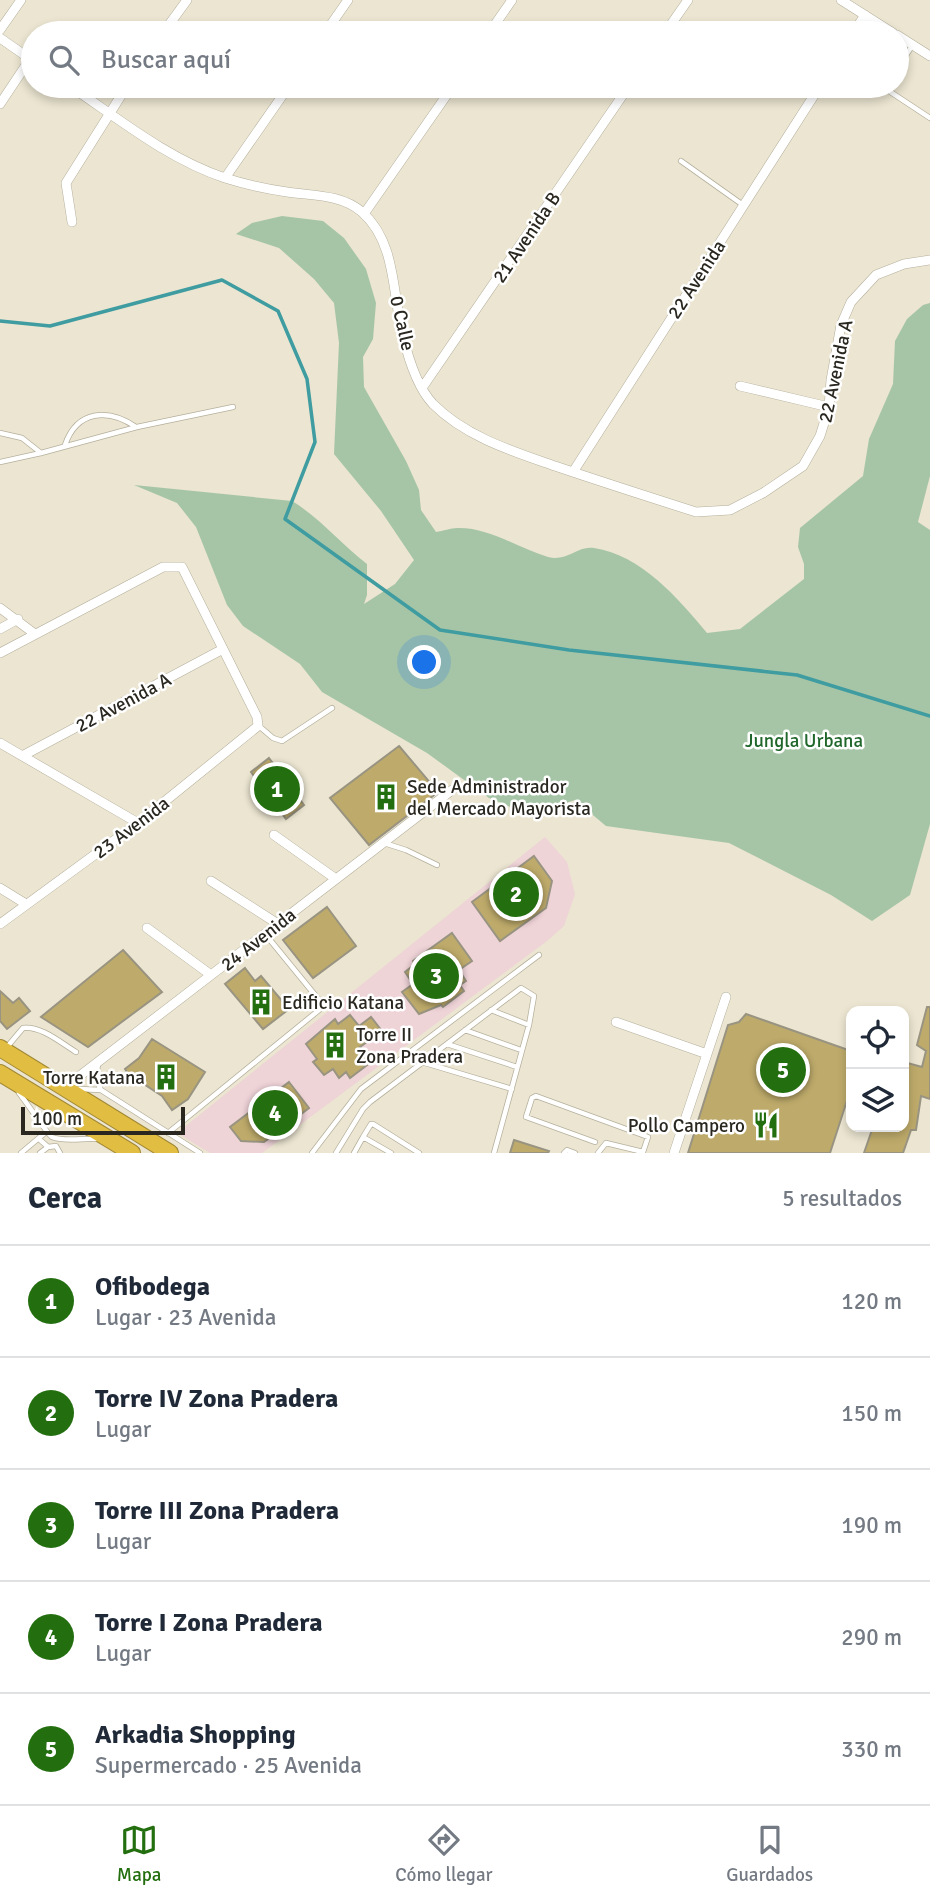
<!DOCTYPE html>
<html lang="es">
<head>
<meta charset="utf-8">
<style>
  :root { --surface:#fff; --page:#f6f6f7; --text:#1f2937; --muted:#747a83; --line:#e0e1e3; --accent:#236e0f }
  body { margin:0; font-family:Signika,sans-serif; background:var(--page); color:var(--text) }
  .controls { position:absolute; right:21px; bottom:21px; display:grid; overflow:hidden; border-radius:14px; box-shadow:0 4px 10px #0003 }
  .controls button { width:63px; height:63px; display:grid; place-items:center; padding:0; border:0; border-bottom:2px solid var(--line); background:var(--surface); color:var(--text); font:35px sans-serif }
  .scale { position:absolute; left:21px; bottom:18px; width:164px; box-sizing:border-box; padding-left:7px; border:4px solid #29271f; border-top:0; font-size:19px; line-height:24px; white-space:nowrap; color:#29271f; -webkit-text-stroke:5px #fff; paint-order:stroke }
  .you { position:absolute; left:425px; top:663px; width:24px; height:24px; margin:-18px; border:5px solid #fff; border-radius:50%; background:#1a73e8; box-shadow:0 0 0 10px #1a73e833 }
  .badge { display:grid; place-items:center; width:46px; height:46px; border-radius:50%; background:var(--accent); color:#fff; font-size:23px; font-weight:700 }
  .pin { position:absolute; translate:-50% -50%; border:4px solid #fff; box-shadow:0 2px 7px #0006 }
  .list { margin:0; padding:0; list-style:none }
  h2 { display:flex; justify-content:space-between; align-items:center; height:91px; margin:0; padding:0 28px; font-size:30px }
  h2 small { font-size:23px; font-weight:400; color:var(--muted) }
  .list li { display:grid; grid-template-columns:46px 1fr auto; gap:21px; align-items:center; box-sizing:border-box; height:112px; padding:0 28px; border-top:2px solid var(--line) }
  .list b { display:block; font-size:26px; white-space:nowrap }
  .list p { margin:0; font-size:23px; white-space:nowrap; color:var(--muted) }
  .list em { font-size:23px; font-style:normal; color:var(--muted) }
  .icon { flex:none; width:38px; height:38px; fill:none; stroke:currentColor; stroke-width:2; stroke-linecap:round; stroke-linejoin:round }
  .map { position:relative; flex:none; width:930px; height:1153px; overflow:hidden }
  .search { position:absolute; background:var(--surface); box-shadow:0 4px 10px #0003; left:21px; right:21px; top:21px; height:77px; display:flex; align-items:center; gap:18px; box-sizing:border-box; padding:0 24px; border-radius:38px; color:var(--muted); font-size:26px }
  .sheet { height:651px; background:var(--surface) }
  nav { display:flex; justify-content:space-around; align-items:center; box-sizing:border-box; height:98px; border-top:2px solid var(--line); background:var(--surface); font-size:19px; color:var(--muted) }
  nav a { display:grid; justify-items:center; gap:4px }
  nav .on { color:var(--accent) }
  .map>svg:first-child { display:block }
  .commercial { fill:#eed3d7 }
  .green { fill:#a6c5a7 }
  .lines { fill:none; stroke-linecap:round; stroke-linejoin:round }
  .stream { stroke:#3f9ca0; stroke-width:3.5 }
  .building { fill:#beab6b; stroke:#999481; stroke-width:2 }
  .lane-casing { stroke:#b5b09d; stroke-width:6 }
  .street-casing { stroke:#b5b09d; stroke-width:10 }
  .highway-casing { stroke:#a18835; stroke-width:18 }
  .lane { stroke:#fff; stroke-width:4.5 }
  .street { stroke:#fff; stroke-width:9 }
  .highway { stroke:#e1bd41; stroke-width:16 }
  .labels { text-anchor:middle; stroke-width:5; stroke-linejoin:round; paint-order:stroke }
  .street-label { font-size:19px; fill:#29271f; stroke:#fff }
  .park-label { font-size:19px; fill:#20672b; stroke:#fff }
  .poi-label { font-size:19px; fill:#29271f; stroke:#fff; text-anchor:start }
</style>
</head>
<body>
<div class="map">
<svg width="930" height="1153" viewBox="0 0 930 1153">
  <rect width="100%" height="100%" fill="#ebe5d1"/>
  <path class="commercial" d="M545 837 567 862 575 894 564 926 547 941 262 1153H210L177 1133Z"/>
  <path class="green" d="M282 216 323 221 344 238 366 269 376 303 373 339 363 357 364 387 406 461 419 490 421 510 436 532C443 531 451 528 457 528 489 527 518 548 548 557 567 562 578 545 594 548 641 555 678 598 707 633L740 629 804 579V564L798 547 800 528 863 476 869 439 893 384 895 341 907 319 923 305 930 303V476L918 522 930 530V824L910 895 872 921 831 895 729 843 606 826 575 800 530 815 489 798 427 753 322 692 300 664 243 626 227 605 196 527 177 503 134 485 292 501C320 518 341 544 367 564V595L364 604 395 584 414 560 381 511 334 454 339 343 334 303 314 279 279 248 236 234 252 223Z"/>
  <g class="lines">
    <path class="stream" d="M0 321 50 326 222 280 278 311 307 379 315 442 285 519 440 630 569 650 797 675 930 716"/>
  </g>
  <path class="building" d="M399 746 438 792 369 845 330 798Z
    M269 758 304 805 286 819 251 772Z
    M534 856 552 881 546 908 500 941 472 902Z
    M327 907 356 946 313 978 283 940Z
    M452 933 472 961 459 970 466 981 460 985 464 991 443 1007 441 1005 419 1014 402 992 413 984 405 972 415 964 413 961Z
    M123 950 162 992 88 1047 41 1017Z
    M245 968 255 981 261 976 289 1009 263 1029 225 984Z
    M0 991 13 1003 19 998 30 1011 7 1029 0 1021Z
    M927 1007H930V1099L921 1096 916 1130H911L903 1153H864L873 1127H904V1062L922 1067 926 1051 917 1045Z
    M746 1014 851 1051V1088L830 1153H688L728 1025 739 1022Z
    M350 1015 359 1026 371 1017 382 1031 360 1047 371 1062 350 1078 346 1072 339 1078 333 1069 324 1075 313 1062 317 1059 306 1044 335 1019 338 1024Z
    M152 1039 205 1072 188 1099 172 1110 162 1096 139 1081 135 1084 125 1069 139 1058Z
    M289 1082 309 1108 264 1142 241 1141 230 1127Z
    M514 1140 549 1151 548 1153H510Z"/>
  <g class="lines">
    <g class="lane-casing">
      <path id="lane" d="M897 69 912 46
        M886 86V89L930 118
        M681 161 743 205
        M0 433 22 438 41 453
        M65 445C77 410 108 408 136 427
        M0 462 41 453 137 427 233 407
        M259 726 273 738 282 741 332 708
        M384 843 406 850 437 865
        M491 1010 529 1025
        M465 1030 521 1050
        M447 1044 517 1067
        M7 1047 23 1028C42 1026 61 1043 76 1052
        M425 1063 512 1089
        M98 1064 96 1079 101 1090
        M79 1089 101 1090 200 1153
        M19 1093C25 1100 48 1135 52 1137 64 1142 83 1138 96 1139
        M168 1133 324 1006 266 935
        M363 1137 371 1124H373L419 1153
        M39 1139 48 1147 56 1146 60 1153
        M595 1142 526 1117 532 1098 536 1096 648 1137 643 1152 606 1143 598 1153
        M21 1153 46 1132
        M40 1153 48 1147
        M312 1153 361 1089 539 955
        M336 1153 363 1109 370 1102 521 988 534 996 529 1025 494 1153
        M354 1153 363 1137 391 1153
        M564 1153 567 1150 575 1153"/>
    </g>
    <g class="street-casing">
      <path id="street" d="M841 0 893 33
        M0 30 21 0
        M163 33 187 0
        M325 33 348 0
        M489 33 512 0
        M665 33 688 0
        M853 33 865 15
        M897 35 930 56
        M0 38 33 61
        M70 86C119 119 168 159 225 178 244 184 267 189 287 192 313 196 341 194 362 212 397 243 392 295 403 336 408 357 418 388 433 404 466 437 512 451 555 466 602 482 649 497 696 512L730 510 763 493 803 466 820 436 829 407 831 380 841 325 851 302 876 275 904 264 930 260
        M0 104 30 59
        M225 178 289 86
        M364 214 453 86
        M72 222 66 183 127 86
        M740 386 829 407
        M422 388 629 86
        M573 472 820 86
        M0 608 35 634
        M0 629 18 619
        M0 653 163 567H182L257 717 258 726 138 823 0 924
        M0 743 138 823
        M24 755 223 649
        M274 835 336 879
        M211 881 278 924
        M0 888 26 904
        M147 928 211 975
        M616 1022 707 1054
        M64 1088 452 790
        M674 1153 726 997"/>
    </g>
    <g class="highway-casing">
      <path id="highway" d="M0 1048 170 1153
        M0 1073 132 1153"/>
    </g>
    <use href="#lane" class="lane"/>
    <use href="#street" class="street"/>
    <use href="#highway" class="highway"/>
  </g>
  <defs>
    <g id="building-bare" transform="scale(2.1)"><path d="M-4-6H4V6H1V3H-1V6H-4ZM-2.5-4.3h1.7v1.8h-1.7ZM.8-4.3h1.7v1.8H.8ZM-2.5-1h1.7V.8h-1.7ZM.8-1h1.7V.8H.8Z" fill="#236e0f" stroke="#fff" stroke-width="2.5" paint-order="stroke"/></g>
    <g id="restaurant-bare" transform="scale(2.1)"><path d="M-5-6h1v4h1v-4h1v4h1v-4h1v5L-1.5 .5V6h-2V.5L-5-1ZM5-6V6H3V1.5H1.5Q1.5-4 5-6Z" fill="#236e0f" stroke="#fff" stroke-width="2.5" paint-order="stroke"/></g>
  </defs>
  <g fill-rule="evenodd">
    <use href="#building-bare" x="386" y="797"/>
    <use href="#building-bare" x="261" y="1002"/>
    <use href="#building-bare" x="335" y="1045"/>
    <use href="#building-bare" x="166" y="1077"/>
    <use href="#restaurant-bare" x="766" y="1125"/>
  </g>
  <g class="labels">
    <g class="street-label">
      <text transform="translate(526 237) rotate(-56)" y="7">21 Avenida B</text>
      <text transform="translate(696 279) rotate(-57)" y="7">22 Avenida</text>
      <text transform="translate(403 323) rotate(77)" y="7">0 Calle</text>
      <text transform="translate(835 371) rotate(-78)" y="7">22 Avenida A</text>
      <text transform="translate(123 702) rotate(-28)" y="7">22 Avenida A</text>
      <text transform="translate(131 827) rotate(-37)" y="7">23 Avenida</text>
      <text transform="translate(258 939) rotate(-38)" y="7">24 Avenida</text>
    </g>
    <g class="park-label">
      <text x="804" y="747">Jungla Urbana</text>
    </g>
    <g class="poi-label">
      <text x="407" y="793">Sede Administrador<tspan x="407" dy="22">del Mercado Mayorista</tspan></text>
      <text x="282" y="1009">Edificio Katana</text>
      <text x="356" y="1041">Torre II<tspan x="356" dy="22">Zona Pradera</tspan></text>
      <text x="145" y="1084" text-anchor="end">Torre Katana</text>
      <text x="745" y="1132" text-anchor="end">Pollo Campero</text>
    </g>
  </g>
</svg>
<div class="controls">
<button><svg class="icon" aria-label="locate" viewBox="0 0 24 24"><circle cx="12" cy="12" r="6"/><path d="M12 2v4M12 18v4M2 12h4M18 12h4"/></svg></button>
<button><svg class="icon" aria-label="layers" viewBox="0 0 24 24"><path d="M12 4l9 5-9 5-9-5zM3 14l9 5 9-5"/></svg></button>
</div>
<div class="scale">100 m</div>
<div class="you"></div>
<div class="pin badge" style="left:277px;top:789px">1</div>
<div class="pin badge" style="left:516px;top:894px">2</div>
<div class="pin badge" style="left:436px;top:976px">3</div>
<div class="pin badge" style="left:275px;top:1113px">4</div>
<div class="pin badge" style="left:783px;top:1070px">5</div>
<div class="search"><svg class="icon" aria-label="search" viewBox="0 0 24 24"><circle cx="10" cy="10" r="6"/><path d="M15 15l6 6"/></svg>Buscar aquí</div>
</div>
<section class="sheet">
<h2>Cerca<small>5 resultados</small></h2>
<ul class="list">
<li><span class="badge">1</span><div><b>Ofibodega</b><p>Lugar · 23 Avenida</p></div><em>120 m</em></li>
<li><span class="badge">2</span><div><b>Torre IV Zona Pradera</b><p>Lugar</p></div><em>150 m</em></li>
<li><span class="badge">3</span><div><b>Torre III Zona Pradera</b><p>Lugar</p></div><em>190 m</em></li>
<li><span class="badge">4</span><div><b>Torre I Zona Pradera</b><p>Lugar</p></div><em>290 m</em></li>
<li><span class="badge">5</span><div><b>Arkadia Shopping</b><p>Supermercado · 25 Avenida</p></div><em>330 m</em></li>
</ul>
</section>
<nav>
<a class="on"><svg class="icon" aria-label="map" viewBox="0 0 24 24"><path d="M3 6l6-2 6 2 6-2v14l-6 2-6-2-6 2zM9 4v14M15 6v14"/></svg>Mapa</a>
<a><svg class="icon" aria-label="directions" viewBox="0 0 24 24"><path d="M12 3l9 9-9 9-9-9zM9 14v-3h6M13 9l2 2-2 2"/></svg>Cómo llegar</a>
<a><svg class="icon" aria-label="saved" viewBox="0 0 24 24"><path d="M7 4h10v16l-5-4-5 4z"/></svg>Guardados</a>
</nav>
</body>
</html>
